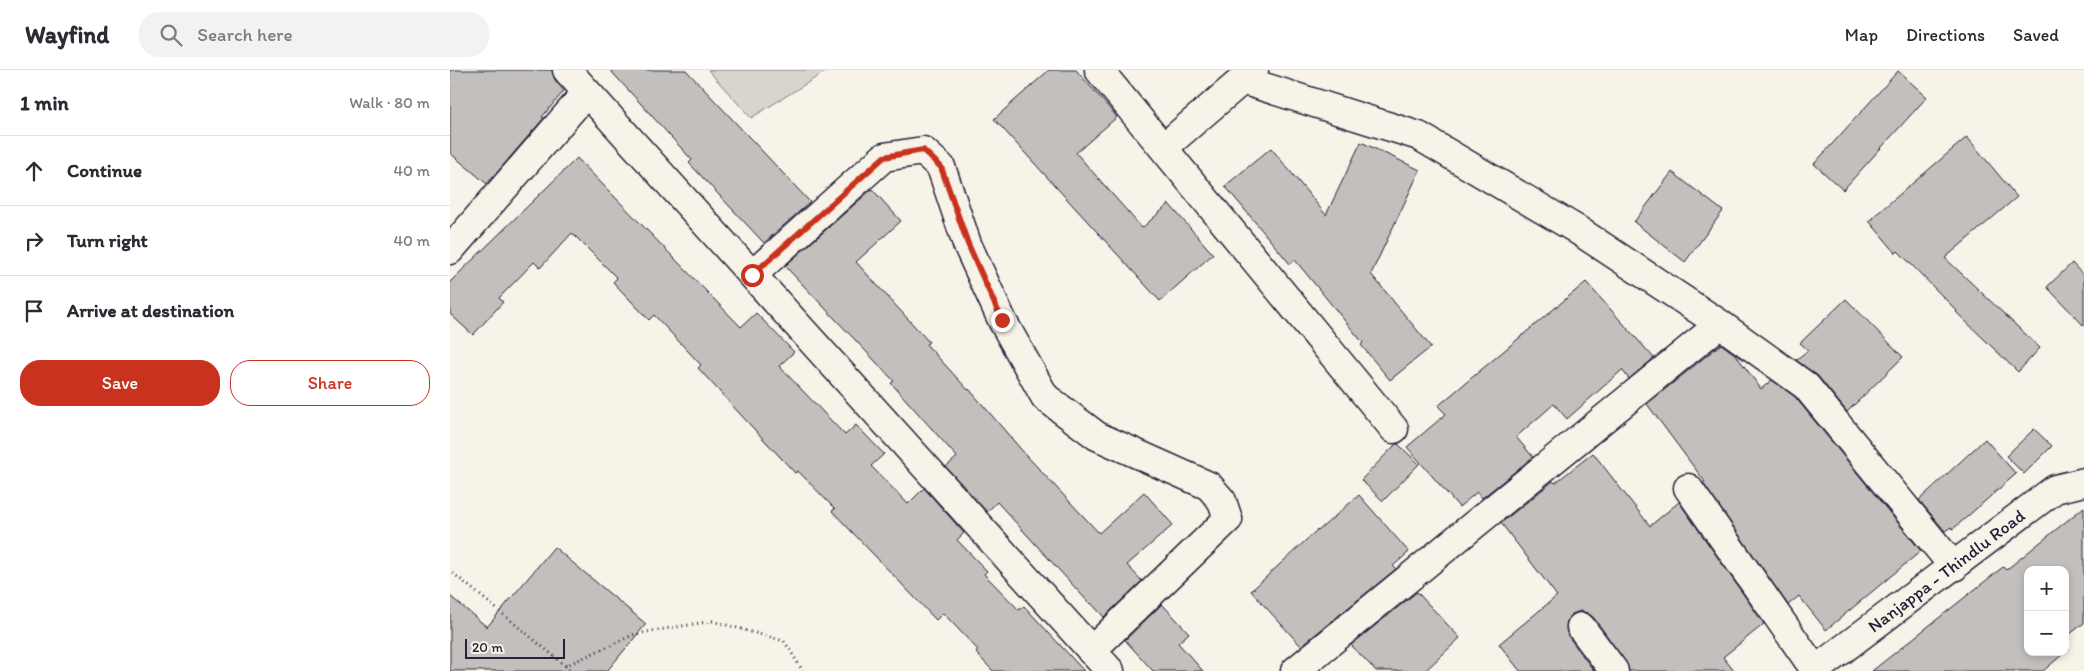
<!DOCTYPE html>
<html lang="en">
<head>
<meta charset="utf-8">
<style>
  :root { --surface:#fff; --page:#f2f2f3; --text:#2b2b33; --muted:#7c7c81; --line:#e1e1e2; --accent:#c8321e }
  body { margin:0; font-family:Itim,sans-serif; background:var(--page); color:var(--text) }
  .controls { position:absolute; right:15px; bottom:15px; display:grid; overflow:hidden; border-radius:10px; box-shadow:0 2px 8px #0003 }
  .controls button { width:45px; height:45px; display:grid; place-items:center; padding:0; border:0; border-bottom:1px solid var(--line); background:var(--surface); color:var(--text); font:25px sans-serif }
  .scale { position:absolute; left:15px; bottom:12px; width:100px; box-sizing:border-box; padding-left:5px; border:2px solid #22223b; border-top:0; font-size:14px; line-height:18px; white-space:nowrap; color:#22223b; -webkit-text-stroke:4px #f7f3e8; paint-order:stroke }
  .stop { position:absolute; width:15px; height:15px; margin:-11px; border:4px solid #c8321e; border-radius:50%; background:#fff }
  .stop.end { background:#c8321e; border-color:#fff; box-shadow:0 1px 5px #0008 }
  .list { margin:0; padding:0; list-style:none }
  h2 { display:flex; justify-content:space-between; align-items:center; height:65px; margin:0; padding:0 20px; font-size:21px }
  h2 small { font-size:16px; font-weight:400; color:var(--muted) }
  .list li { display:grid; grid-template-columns:32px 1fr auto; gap:15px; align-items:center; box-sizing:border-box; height:70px; padding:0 20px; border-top:1px solid var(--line) }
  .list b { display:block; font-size:19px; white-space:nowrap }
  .list em { font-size:16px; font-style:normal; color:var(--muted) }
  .actions { display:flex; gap:10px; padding:15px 20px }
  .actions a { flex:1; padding:11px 0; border:1px solid var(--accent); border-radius:20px; text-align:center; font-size:18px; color:var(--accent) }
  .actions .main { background:var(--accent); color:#fff }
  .icon { flex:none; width:28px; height:28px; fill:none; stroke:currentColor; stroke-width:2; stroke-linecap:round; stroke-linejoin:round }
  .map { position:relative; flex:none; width:1634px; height:601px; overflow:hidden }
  header { display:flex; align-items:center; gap:30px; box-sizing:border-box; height:70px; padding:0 25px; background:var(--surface); border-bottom:1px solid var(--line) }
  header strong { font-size:24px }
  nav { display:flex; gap:28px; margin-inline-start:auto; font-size:18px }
  .search { width:350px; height:45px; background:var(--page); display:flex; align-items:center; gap:12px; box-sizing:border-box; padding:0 18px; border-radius:20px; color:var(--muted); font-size:19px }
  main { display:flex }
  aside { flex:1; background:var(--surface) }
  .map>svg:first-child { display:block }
  .green { fill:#d8d5cf; stroke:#7d7c85 }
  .building { fill:#c2bfbd; stroke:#22223b }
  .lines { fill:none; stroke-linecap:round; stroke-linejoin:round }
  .street-casing { stroke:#22223b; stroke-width:31 }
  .secondary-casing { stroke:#22223b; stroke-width:31 }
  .path { stroke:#22223b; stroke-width:3; stroke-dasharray:1 4; stroke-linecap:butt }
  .street { stroke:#f7f3e8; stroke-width:28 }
  .secondary { stroke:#f7f3e8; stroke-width:28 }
  .route { stroke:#c8321e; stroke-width:6 }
  .labels { text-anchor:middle; stroke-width:4; stroke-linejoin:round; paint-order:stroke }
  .street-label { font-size:18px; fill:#22223b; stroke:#f7f3e8 }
</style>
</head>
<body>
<header>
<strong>Wayfind</strong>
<div class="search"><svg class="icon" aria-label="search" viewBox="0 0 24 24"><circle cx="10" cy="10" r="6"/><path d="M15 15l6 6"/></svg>Search here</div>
<nav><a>Map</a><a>Directions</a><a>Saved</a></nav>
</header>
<main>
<aside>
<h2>1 min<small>Walk · 80 m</small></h2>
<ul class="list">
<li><svg class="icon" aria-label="ahead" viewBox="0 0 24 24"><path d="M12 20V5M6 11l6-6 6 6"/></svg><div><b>Continue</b></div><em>40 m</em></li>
<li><svg class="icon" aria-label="right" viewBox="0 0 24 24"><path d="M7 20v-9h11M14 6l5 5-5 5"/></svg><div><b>Turn right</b></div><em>40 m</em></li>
<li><svg class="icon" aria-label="arrive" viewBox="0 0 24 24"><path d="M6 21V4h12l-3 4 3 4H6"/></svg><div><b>Arrive at destination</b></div></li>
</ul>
<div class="actions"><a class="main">Save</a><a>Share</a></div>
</aside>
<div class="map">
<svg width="1634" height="601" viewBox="0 0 1634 601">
  <rect width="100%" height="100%" fill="#f7f3e8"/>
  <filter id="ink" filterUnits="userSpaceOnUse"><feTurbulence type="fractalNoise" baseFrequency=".02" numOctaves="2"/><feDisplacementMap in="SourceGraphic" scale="10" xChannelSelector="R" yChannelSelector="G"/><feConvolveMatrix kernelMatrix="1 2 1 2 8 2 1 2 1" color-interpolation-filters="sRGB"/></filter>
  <g filter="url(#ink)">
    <path class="green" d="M258 0H378L301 48Z"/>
    <path class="building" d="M0 0H102L105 10 114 21 92 47 94 48 37 114 0 83Z
      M160 0H236L360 132 314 173 239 93 242 90Z
      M599 0H626L667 47 626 83 692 158 719 134 763 184 710 231 544 49Z
      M1448 1 1477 27 1393 120 1364 94Z
      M1517 67 1567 127 1495 188 1590 278 1568 302 1506 242 1507 241 1448 181 1446 183 1419 151 1424 148 1423 147Z
      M911 72 970 100 921 204 981 277 940 310 911 275 913 273 845 190 840 194 775 116 821 78 876 145Z
      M127 88 291 257 306 243 344 282 329 296 395 365 406 355 434 384 421 396 458 434 474 418 514 463 507 470 537 501 534 504 569 540 574 536 634 601H543L526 583 528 580 493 543 486 550 382 441 385 439 348 401 345 403 290 344 248 298 251 295 204 245 199 250 163 212 167 208 122 163 90 198 84 192 49 228 53 232 23 265 0 244V212Z
      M1222 102 1273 141 1235 192 1184 152Z
      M422 119 451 151 406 192 479 272 476 274 518 320 519 319 575 384 649 463 694 422 723 455 677 495 692 511 654 547 641 533 640 534 547 432 537 442 496 397 507 387 441 313 444 311 335 196Z
      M1622 193 1634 206V256L1597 217Z
      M1136 212 1204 288 1179 309 1172 300 1117 349 1104 334 1066 367 1083 387 1032 428 1027 422 1009 437 957 377 996 344 988 336Z
      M1396 229 1453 287 1397 342 1368 306 1346 290 1358 280 1350 273Z
      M1271 274 1286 285 1311 319 1322 310 1345 327 1471 481 1376 560 1349 526 1338 535 1253 413 1255 412 1197 334Z
      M1584 359 1602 376 1574 404 1556 386Z
      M1535 369 1566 404 1503 459 1501 457 1495 461 1469 430Z
      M946 374H948L969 394 933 431 911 410Z
      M1143 383 1200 456 1229 432 1314 554 1273 587 1284 601H1179L1176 592 1144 548 1138 543 1130 541 1122 544 1117 550 1116 559 1118 566 1144 601H1070L1049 574 1107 526 1051 453 1103 411 1105 413Z
      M909 425 959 482 943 496 946 499 851 576 801 521 867 460 868 461Z
      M1634 437V553L1615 568V500H1578V582H1615V575L1619 579 1593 601H1422L1553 497 1556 500Z
      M104 477 196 554 157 601H0V526L37 557Z
      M967 522 1010 568 975 601H926L901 575Z
      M712 534 739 563 728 573 753 601H703L675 570Z"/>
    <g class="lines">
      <g class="street-casing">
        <path id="street" d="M117 0 660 601
          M649 0 944 359
          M792 10 969 66 1126 159 1270 254 1356 316 1504 497
          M713 78 804 0
          M0 180 137 22
          M302 205 434 87 473 81 491 97 517 174 552 250 595 327 647 366 759 416 772 431 778 449 641 581
          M1238 418 1365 600
          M1131 557 1164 601
          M845 601 1270 254"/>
      </g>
      <g class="secondary-casing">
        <g id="secondary">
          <path id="s1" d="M1364 601 1605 419 1634 412"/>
        </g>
      </g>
      <path class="path" d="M3 503 122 601
        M115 596 185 564 262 551 334 571 353 601"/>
      <use href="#street" class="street"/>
      <use href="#secondary" class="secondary"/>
    </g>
  </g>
  <g class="lines" filter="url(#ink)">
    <path class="route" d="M302 205 434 87 473 80 491 97 518 174 552 250"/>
  </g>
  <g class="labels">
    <g class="street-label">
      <text dy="6" stroke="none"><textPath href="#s1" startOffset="166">Nanjappa - Thindlu Road</textPath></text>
    </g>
  </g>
</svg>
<div class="controls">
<button>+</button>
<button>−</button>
</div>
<div class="scale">20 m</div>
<div class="stop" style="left:302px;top:205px"></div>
<div class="stop end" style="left:552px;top:250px"></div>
</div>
</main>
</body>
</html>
